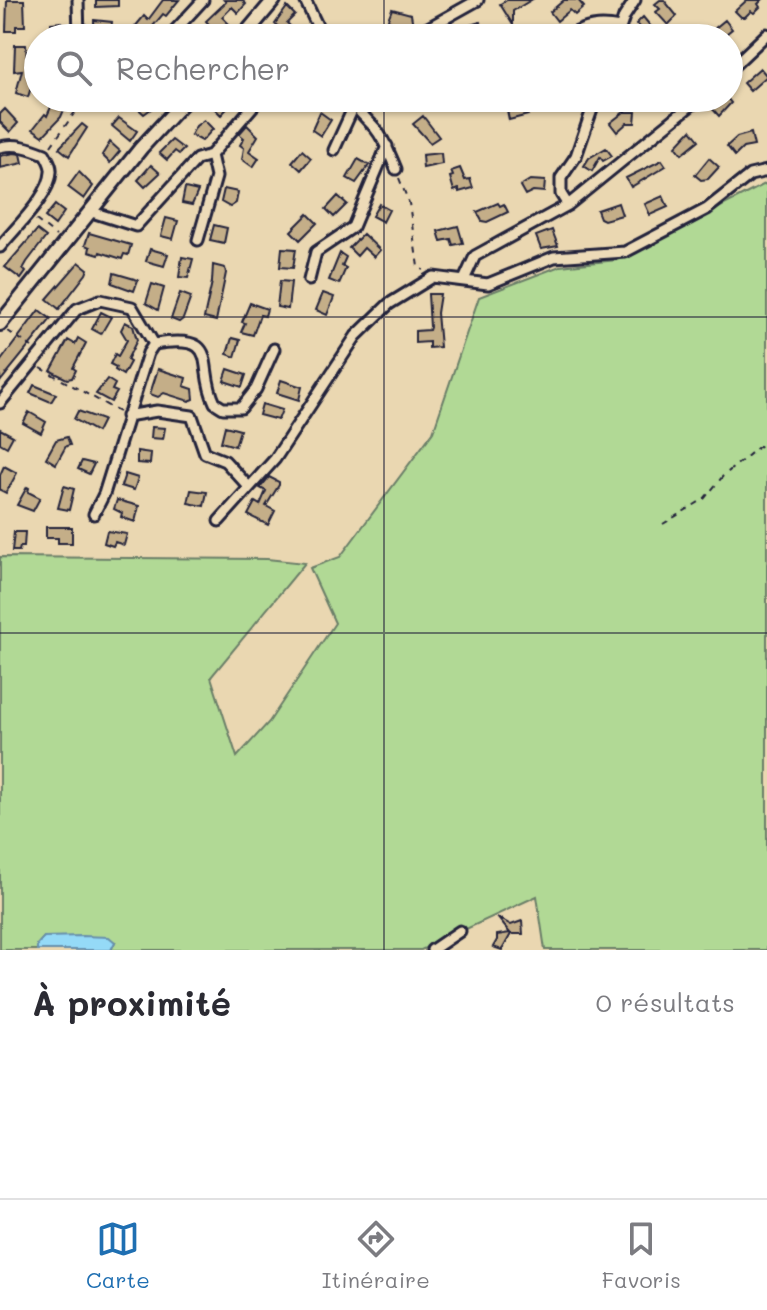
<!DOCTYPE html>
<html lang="fr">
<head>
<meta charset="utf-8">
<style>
  :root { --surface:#fff; --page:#f2f2f3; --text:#2b2b33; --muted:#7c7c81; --line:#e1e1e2; --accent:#1f6fb2 }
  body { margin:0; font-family:Mali,sans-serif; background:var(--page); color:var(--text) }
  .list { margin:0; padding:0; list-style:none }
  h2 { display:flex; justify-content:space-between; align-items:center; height:104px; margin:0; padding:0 32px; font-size:34px }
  h2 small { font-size:26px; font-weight:400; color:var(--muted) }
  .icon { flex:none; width:44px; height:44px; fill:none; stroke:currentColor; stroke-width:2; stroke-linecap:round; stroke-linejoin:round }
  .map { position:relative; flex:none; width:767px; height:950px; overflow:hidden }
  .search { position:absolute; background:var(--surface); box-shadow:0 2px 6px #0004; left:24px; right:24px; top:24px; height:88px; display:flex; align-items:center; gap:20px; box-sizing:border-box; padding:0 28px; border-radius:44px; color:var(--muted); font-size:30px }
  .sheet { height:248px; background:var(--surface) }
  nav { display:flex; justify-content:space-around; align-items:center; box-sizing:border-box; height:112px; border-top:2px solid var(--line); background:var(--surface); font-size:22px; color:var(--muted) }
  nav a { display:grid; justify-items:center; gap:4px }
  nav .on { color:var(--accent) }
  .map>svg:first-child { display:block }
  .green { fill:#b1d995; stroke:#6a7e68; stroke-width:2 }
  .water { fill:#95daf7; stroke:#6790ac; stroke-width:2 }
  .building { fill:#c4ae88; stroke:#22223b; stroke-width:2 }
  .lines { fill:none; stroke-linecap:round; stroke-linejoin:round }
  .street-casing { stroke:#22223b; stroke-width:15 }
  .secondary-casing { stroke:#22223b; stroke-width:18 }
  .path { stroke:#22223b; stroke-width:2; stroke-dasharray:6 6; stroke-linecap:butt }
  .street { stroke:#eddbb8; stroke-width:9 }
  .secondary { stroke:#eddbb8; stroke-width:12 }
  .grid { fill:none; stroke:#22223b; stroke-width:2; stroke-opacity:0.55 }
</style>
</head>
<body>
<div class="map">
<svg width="767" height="950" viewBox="0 0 767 950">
  <rect width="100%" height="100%" fill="#ead7b1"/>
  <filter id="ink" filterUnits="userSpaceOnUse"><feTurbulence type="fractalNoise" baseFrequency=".0125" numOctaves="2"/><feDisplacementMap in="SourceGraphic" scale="16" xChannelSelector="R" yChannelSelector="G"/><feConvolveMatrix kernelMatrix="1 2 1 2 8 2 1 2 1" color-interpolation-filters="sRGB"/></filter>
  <g filter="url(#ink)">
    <path class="green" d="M767 183V950H545L537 896 421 950H111L115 942 44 937 37 945V950H0V557L267 559 305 563 211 677 237 757 269 722 335 623 310 568 340 557 433 432 479 297 560 266 617 260Z"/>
    <path class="water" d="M82 936 109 937 115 942 111 950H37V945L44 937Z"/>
    <path class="building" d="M7 0H24L25 26H16V31H6Z
      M96 0H118V6L96 7Z
      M163 0H179L166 16 163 14 144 37 134 28 144 16 148 20Z
      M224 0H242L246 4 238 13 232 7 222 17 229 24 218 35 206 21 226 2Z
      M507 0H531L513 11V25L500 4Z
      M564 0H578L584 7 575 15 570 10 557 21 550 12Z
      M660 0H664L677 16 668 25 656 12 660 9 655 4Z
      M747 0H762L758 4 760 7 754 13 751 11 745 17H741L735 11Z
      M287 7 295 15 287 23 295 31 294 34 291 38H272L281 29 275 24Z
      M392 9 411 14 413 26 401 30 398 23 392 25 388 19Z
      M643 17 657 34 653 38H635L643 31 636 24Z
      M94 20 112 22 111 31 102 30V34L94 33Z
      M725 20 732 29 721 38H703Z
      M62 22 63 38H51V23Z
      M480 22 484 32 460 38 457 29Z
      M556 27 565 38H543Z
      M15 45H26L28 76 34 78 28 97 16 93 22 70 14 71Z
      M760 68 767 76 750 91 743 83Z
      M55 98H69L61 117 43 136 33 129 45 114 47 116Z
      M137 98H145L155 106 144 114 133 104Z
      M218 98H237L221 115 211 105Z
      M719 98H727L731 103 719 116 710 106Z
      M524 99 528 115 509 120 507 110 516 108 515 102Z
      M5 109 18 123 10 132 0 122V114Z
      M320 112 331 120 321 136 312 130Z
      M624 112H636L635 123H627L617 132 610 123Z
      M423 116 439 137 430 143 413 124Z
      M119 118 137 131 130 141 112 126Z
      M204 120 213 129 202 141 191 135 196 126Z
      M82 124 87 128 69 156 59 148Z
      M247 125 258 136 249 151 259 158 253 167 242 159 244 148 240 145 244 138 239 134Z
      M691 130 699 140 682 154 676 146Z
      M751 133 754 146 743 148 735 156 727 146 737 137Z
      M172 140 184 149 179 154 175 151 167 160 159 153Z
      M110 142 120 151 110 163 102 155Z
      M606 148 612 156 603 161 600 157 592 171 584 166 589 158Z
      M302 150 311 158 301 170 292 162Z
      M14 153 21 154 23 163 0 168V156Z
      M441 153 442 164 423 168 422 155Z
      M709 158 719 167 708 179 701 180 695 175Z
      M358 159 369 165 356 183 347 178Z
      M662 160 666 166 631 187 626 178Z
      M151 165 160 173 145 187 138 180Z
      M460 168 465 180 470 179 473 188 459 192V189L454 191 450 177 453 176 451 171Z
      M79 172 93 186 84 199 68 187Z
      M530 180 545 181 544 192 533 191 525 195 520 186Z
      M185 188 198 191 192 205 182 203Z
      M224 189 238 192 236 203 230 207 221 202Z
      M338 196 347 204 334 217 326 209Z
      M663 196 668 207 650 215 645 204Z
      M498 203 500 206 504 204 508 212 487 222 482 221 477 212Z
      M618 203 622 215 604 220 600 218 597 210Z
      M379 204 389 210 383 222 372 216Z
      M55 205 64 212 55 225 45 217Z
      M308 214 317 223 300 240 291 231Z
      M166 218 178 221 173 239 161 236Z
      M214 225 227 228 224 243 210 240Z
      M458 226 463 243 453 245 451 239 441 241 438 231Z
      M37 230 46 237 27 262 23 269 26 272 21 279 5 267Z
      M552 230 558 246 541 249 536 236Z
      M89 233 131 245 128 255 124 254 122 259 100 252 99 255 89 252 90 247 85 245Z
      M363 234 380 250 374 257 364 248 357 256 349 248Z
      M282 248 296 249 293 268 280 267Z
      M150 249 168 254 164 266 146 261Z
      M340 253 346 257 342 266 346 268 339 284 329 280Z
      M182 257 193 259 188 278 179 277Z
      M79 262 88 269 86 274 59 309 47 299Z
      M213 265 225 268 226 273 216 321 204 318 212 282Z
      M114 273 138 280 134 291 112 283Z
      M280 281 291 282 288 309 277 307Z
      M152 284 164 288 158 310 146 303Z
      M180 293 191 297 183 319 179 322 171 319Z
      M323 293 334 297 327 315 316 310Z
      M428 294H440L437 313 440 347 429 348V342L415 343V331L429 330 430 327Z
      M250 303 267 309 265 316 260 315 253 335 241 332 245 323 242 322Z
      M39 310 51 319 0 382V362Z
      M101 312 111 317 101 334 92 329Z
      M125 322 133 326 137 340 127 360 130 362 123 375 115 370 116 367 110 364 115 354 118 356 127 340 121 330Z
      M78 338 86 343 73 368 76 370 72 378 67 379 51 371 68 340 75 344Z
      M232 338 240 340 235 357 227 354Z
      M158 369 186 378 184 386 193 389 194 399 189 401 164 393 158 397 150 394Z
      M228 369 246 375 242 387 224 381Z
      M107 379 115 384 112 390 117 392 111 402 96 394Z
      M281 380 302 387 299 400 277 393Z
      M34 385 56 394 51 402 30 393Z
      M262 404 282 410 278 420 259 415Z
      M78 411 103 420 97 432 74 419Z
      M29 412 46 422 41 433 23 423Z
      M225 426 240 430 235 446 221 442Z
      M152 427 165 428 163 439 151 438Z
      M0 429 13 436 7 447 0 443Z
      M67 437 70 445 66 446 56 464 46 458 56 440Z
      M137 451 151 453 150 464 137 463Z
      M82 461 94 464 89 474 78 469Z
      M4 466 17 473 6 493 0 490V475Z
      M125 474 138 478 134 490 121 486Z
      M269 477 279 482V485L266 506 275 511 268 525 248 515 255 502 260 505 266 491 260 488Z
      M64 486 74 489 69 510 58 508Z
      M27 487 29 488 28 492 40 498 33 511 17 505Z
      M191 490 207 492 204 506 188 503Z
      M117 500 139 506 135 522 121 517 122 513 114 509Z
      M46 527H72V543H58V538H46Z
      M107 531 127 534 124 545 115 542 113 546 104 543Z
      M14 532H25L24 547H20L19 551H12Z
      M497 917 511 925 522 921 523 934H511L502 950 493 947 497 940V935L510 933Z"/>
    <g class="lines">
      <g class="street-casing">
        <path id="street" d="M78 0 79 38
          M305 0 323 38
          M577 32C592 25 604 25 620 28
          M168 38 203 0
          M410 38 478 0
          M617 38 624 17 635 0
          M729 70 767 34
          M350 98C356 110 366 118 375 128 385 140 390 155 396 169
          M0 147C16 143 30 148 45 154 48 160 52 166 51 172 50 196 15 228 0 247
          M334 150 354 106 409 98
          M568 205 561 194V178L576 156 596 98
          M91 209 95 213 136 226 197 159 211 155 260 98
          M198 240 216 177 211 155
          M309 280 316 252 353 227 387 146
          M464 280 475 256 568 205 700 98
          M154 344C224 333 196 365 215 403L223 408H241L256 389 274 349
          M0 403 77 309 100 300 132 307 154 344 148 353 104 494 94 514
          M127 416 157 411 192 416 205 453 225 461 249 487
          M219 521 275 459 356 336 389 304 433 277 488 284 554 257 625 252 707 209 750 175 767 171
          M432 950 460 931"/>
      </g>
      <g class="secondary-casing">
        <path id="secondary" d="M242 38 274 0
          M0 324 141 148 187 98"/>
      </g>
      <path class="path" d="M51 146 85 98
        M399 178 409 203 418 267 423 270
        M36 220 56 236
        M8 331 32 347
        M41 368 119 412
        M663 524 704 499 723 476 767 440"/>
      <use href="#street" class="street"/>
      <use href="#secondary" class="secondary"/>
    </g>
  </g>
  <path class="grid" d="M384 0V38M384 98V950M0 317H767M0 633H767"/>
</svg>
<div class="search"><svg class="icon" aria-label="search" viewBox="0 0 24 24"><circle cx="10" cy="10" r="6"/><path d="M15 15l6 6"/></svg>Rechercher</div>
</div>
<section class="sheet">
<h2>À proximité<small>0 résultats</small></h2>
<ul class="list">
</ul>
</section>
<nav>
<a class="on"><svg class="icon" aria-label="map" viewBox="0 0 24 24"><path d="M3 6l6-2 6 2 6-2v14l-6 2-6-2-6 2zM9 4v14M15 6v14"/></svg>Carte</a>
<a><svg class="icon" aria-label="directions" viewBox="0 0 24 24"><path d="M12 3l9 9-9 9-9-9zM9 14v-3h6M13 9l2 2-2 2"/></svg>Itinéraire</a>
<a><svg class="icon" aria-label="saved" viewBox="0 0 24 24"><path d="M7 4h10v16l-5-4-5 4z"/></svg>Favoris</a>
</nav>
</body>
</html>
